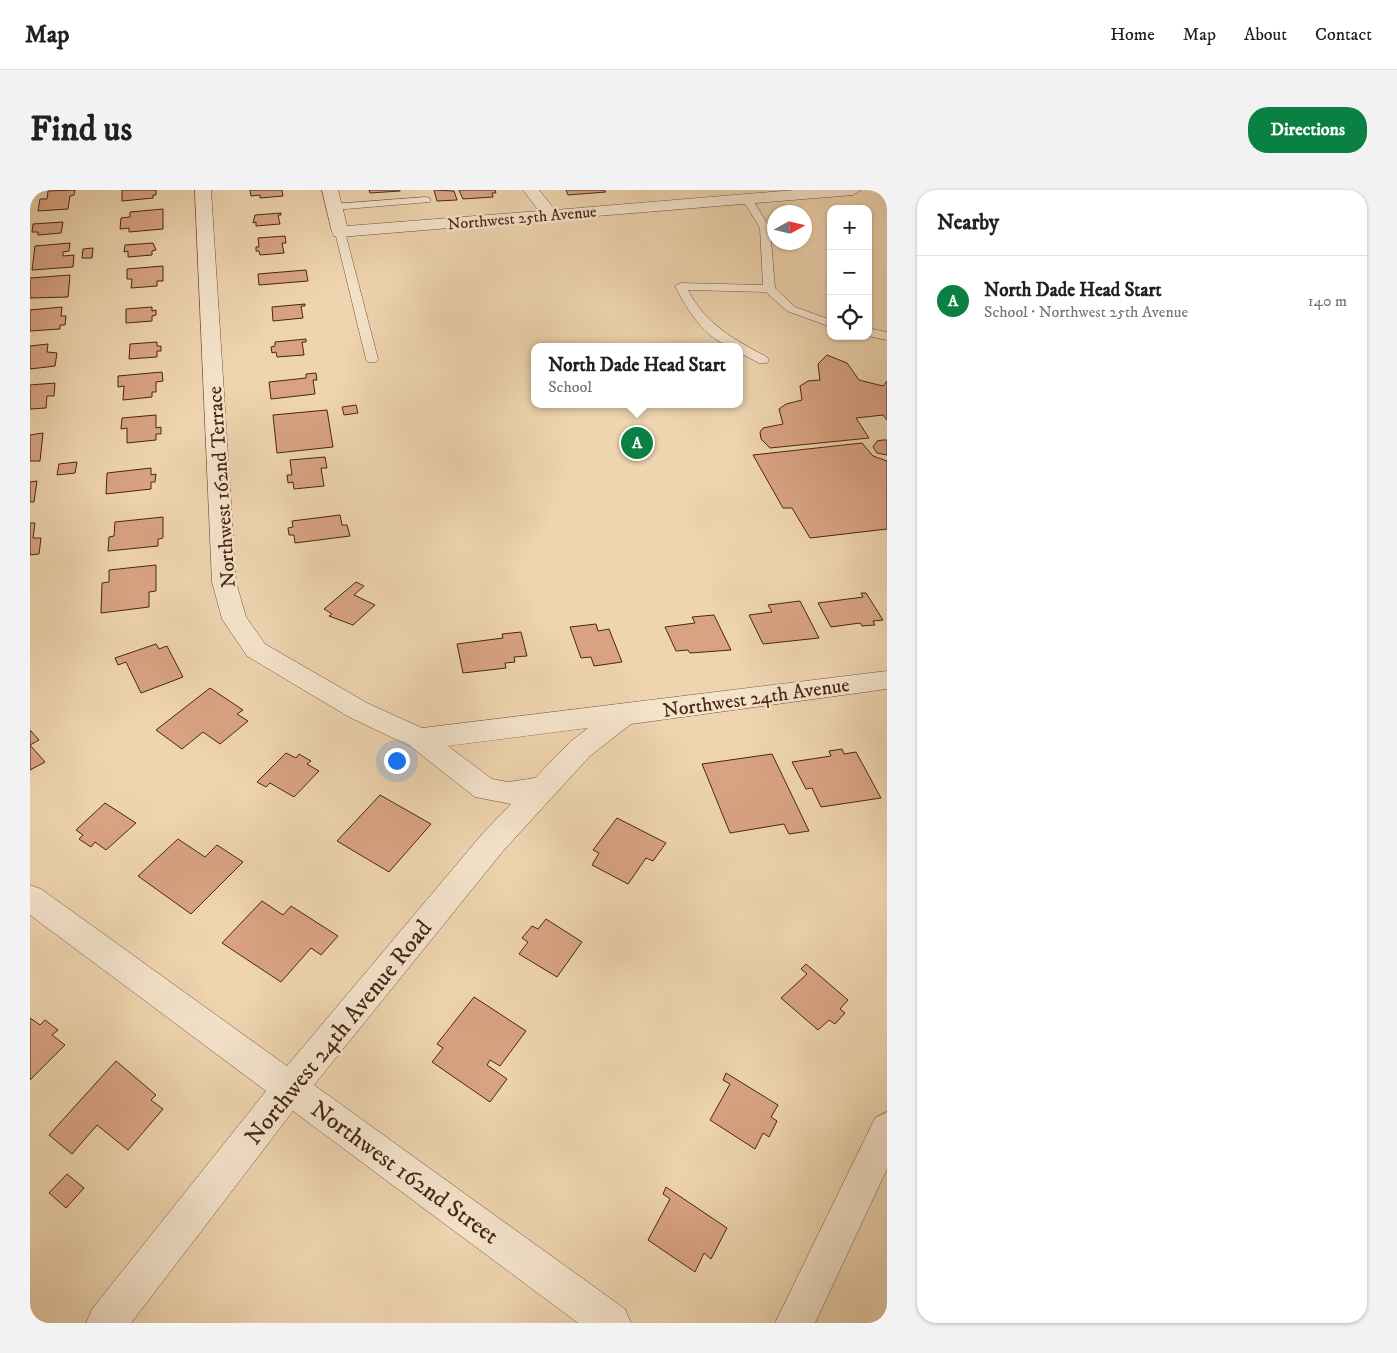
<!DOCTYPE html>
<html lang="en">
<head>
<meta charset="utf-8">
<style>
  :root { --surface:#fff; --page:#f2f2f2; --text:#202124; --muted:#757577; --line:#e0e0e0; --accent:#0b8043 }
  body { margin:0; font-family:"IM FELL DW Pica",serif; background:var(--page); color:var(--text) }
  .controls { position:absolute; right:15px; top:15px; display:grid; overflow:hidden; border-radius:10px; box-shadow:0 1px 4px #0004 }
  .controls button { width:45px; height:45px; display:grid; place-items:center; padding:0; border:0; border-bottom:1px solid var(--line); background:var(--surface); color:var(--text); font:25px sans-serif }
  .compass { position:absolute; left:737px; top:15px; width:45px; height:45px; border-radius:50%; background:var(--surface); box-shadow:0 1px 4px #0004; rotate:82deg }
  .you { position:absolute; left:366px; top:570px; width:18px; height:18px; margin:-12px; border:4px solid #fff; border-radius:50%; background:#1a73e8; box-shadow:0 0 0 8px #1a73e833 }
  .badge { display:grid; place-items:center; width:32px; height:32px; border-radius:50%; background:var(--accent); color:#fff; font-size:16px; font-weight:700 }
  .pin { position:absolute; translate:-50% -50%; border:2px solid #fff; box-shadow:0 1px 5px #0006 }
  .popup { position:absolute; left:501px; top:153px; width:212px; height:65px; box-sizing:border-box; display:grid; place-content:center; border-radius:10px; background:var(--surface); filter:drop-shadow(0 1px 4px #0005); font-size:16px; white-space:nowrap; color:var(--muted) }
  .popup b { font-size:19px; color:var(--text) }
  .popup::after { content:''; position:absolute; left:50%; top:100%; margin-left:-10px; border:10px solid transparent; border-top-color:var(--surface) }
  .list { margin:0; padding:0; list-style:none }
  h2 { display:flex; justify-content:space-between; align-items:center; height:65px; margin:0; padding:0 20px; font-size:21px }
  h2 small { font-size:16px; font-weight:400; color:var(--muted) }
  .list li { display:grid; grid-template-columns:32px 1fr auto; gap:15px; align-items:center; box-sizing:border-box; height:90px; padding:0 20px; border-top:1px solid var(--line) }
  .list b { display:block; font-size:19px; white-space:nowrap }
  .list p { margin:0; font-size:16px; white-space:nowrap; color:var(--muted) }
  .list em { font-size:16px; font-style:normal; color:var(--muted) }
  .icon { flex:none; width:28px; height:28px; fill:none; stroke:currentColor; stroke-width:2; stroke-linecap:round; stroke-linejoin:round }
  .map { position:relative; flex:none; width:857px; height:1133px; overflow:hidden; border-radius:20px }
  header { display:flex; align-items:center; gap:30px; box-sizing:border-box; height:70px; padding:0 25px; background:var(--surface); border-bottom:1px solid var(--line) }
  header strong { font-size:24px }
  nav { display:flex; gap:28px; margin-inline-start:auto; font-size:18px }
  .intro { display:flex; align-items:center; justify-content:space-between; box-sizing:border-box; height:120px; padding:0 30px }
  h1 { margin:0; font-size:35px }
  .button { padding:12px 22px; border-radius:20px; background:var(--accent); color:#fff; font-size:18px; font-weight:700 }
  main { display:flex; gap:30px; padding:0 30px }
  aside { flex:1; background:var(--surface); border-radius:20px; box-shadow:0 1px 4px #0004 }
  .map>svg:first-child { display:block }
  .building { fill:#d9a383; stroke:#482515 }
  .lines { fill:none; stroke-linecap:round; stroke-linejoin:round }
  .service-casing { stroke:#72513c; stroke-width:1 }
  .minor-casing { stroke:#72513c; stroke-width:1 }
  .service { fill:#f4e3cb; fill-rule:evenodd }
  .minor { fill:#f4e3cb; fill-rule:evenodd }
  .labels { text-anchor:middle; stroke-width:5; stroke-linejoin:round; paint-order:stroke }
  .far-street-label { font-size:16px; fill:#482515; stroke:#f4e3cb }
  .street-label { font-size:20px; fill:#482515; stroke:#f4e3cb }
  .near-street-label { font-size:24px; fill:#482515; stroke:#f4e3cb }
</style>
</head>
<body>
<header>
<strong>Map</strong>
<nav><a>Home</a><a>Map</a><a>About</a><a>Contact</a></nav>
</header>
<div class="intro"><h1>Find us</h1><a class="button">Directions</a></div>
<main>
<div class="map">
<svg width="857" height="1133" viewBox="0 0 857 1133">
  <rect width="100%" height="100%" fill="#eed4af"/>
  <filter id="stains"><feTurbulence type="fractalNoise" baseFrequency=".004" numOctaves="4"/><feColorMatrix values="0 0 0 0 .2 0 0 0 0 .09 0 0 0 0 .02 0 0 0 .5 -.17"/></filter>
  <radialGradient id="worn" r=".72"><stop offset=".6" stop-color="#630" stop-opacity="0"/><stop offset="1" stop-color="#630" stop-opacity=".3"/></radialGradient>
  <path class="building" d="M45 0 44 5 40 6 38 19 8 21 10 9H17L18 1Z
    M92 0H126V5H123V8L92 11Z
    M220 0H252L253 6 230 8V5L221 6Z
    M339 0H370V1L340 3Z
    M404 0 424 1 427 10 407 11Z
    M429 0H465L466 3H462L463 7 433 9Z
    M536 0H574L576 2 538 5Z
    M133 19V39L99 42V38L90 39 91 28 100 27V22Z
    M251 23V25H248L250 34 226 36V32L223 33 225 25Z
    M33 32 31 43 8 45V42H2L3 34Z
    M255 46 256 53H252L254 63 230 65 229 61H226V57H229L228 48Z
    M40 53 39 61 33 62V66L44 65 43 77 2 80 5 56Z
    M123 53 126 60 122 61V65L98 67V61L94 62 95 55Z
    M63 58 62 68H52L53 59Z
    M133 76V91H127V96L101 98 102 89H97V79Z
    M276 80 278 91 229 95 228 84Z
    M40 85 38 107 0 108V88Z
    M275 114V116H271L273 128 243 131 242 117Z
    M32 117 31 126H36L35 135H30V139L0 141V120Z
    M122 117V121L126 120V125L122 126V131L96 133V119Z
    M276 149V152H272L274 165 247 167 246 162 242 163 241 157 245 156V152Z
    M127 152V156H131V161H127V167L99 169 100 154Z
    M18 154 17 162 27 163 25 176 0 179V156Z
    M797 165 817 173 829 190 853 196 857 191V230L853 225 826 228 839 248 740 258 731 249 730 242 733 238 753 234 749 219 756 214 772 210 770 196 778 191 790 190 788 174Z
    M132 182 133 191 126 192V202H122V207L93 210 94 196 88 197V186Z
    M286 183 287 190H283L285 204 241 209 239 192 276 188V184Z
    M25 193 24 206H17L16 218 0 219V195Z
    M326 215 328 223 314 225 312 217Z
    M297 220 303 257 247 263 243 225Z
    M126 225V238L131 237V244H126V250L97 253V238L91 239 92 228Z
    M13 243 10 271H0V245Z
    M853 250H857V265L847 263 843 257 847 251Z
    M832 253 843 266 857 271V339L780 348 762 318H753L723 265Z
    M295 267 297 278H291L294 296 264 299 263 292 258 293 257 285H262L260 270Z
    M47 272 45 283 27 285 29 274Z
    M121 278V285L126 284 125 292H121V299L76 304 77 283Z
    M7 291 4 312H0V292Z
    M310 325 312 335H317L320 346 265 353 264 345H259L258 338 263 337 262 331Z
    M133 327V348L128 349V356L78 361 79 347 84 346 85 332Z
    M0 333H5L3 348H11L9 364 0 365Z
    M126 375V401L119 402V417L71 423 72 393 79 392V380Z
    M326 392 334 396 324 405 345 415 323 435 299 426 302 424 294 419Z
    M831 403H836L853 430 843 431 845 435 832 436 830 433 801 437 788 413 833 407Z
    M770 411 789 448 733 454 719 425 742 422 738 415Z
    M684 425 701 460 660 463 658 460 646 461 635 437 665 433 662 427Z
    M566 434 568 441 579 439 592 472 564 476 561 467 551 468 540 437Z
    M491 442 497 466 484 467 485 472 475 473 476 478 433 483 427 454 473 448 472 444Z
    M126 454 129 459 137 456 153 487 111 503 96 472 88 475 85 468Z
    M180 498 213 520 207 524 218 531 190 554 173 542 152 559 126 540Z
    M0 540 9 550 0 555 15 572 0 580Z
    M812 559 814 564 826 562 851 608 791 617 782 598 776 599 762 572 801 566 799 561Z
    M256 563 266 568 269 564 281 571 277 574 289 581 264 607 240 593 236 597 227 592Z
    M742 564 779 641 759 644 754 634 700 643 672 574Z
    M350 605 401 634 359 682 307 651Z
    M75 613 106 633 76 660 65 652 61 657 49 649 53 645 46 640Z
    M587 628 636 653 623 671 616 668 598 694 562 675 569 663 563 660Z
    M148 649 175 667 187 655 213 672 161 724 108 686Z
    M232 711 253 725 261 716 308 746 291 765 281 758 251 792 192 753Z
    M516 729 552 752 527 787 489 764 498 752 492 748 502 736 508 739Z
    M776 774 818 810 810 819 815 823 805 834 799 830 788 840 751 808 777 784 771 779Z
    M444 807 496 841 470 876 460 870 457 875 477 889 460 912 402 872 413 858 407 854Z
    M0 828 10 835 15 830 28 840 22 845 35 855 0 890Z
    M86 871 126 905 121 910 133 919 98 960 67 935 42 964 19 945Z
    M696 883 748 915 741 927 747 931 739 947 733 943 725 959 680 930 700 894 693 890Z
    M37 984 54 998 36 1018 19 1003Z
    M636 997 697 1038 681 1069 674 1063 665 1082 618 1050 640 1009 633 1004Z"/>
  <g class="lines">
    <g class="service-casing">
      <path id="service" d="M717 6 721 7 740 38 745 98 765 117 801 130V137L757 121 736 102 658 100C675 134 705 150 737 167L739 170 737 173H729L710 163V157C679 157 657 120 645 96L651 93 733 95 730 38 712 9Z
        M396 7 400 8V12L304 20 299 17 304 14Z
        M310 39 315 42 348 169 346 172H338L336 169 305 42Z
        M838 138 857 142V150L838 146Z"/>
    </g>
    <g class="minor-casing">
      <path id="minor" d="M165 0H181L206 392 216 427 235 454 337 513 392 538 857 481V499L601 534 560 566 473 661 284 895 595 1119 601 1133H548L263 921 101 1133H56L62 1119 236 901 0 725V695L11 699 257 876 453 643 481 614 445 607 380 556 319 527 217 466 192 429 182 392ZM558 538 540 552 505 588 478 592 462 589 418 556Z
        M292 0H308L317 36 509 21 493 0H509L525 20 765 0H831L823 5 310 47 304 46 302 42Z
        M857 922V979L785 1133H745L845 928Z"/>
    </g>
    <use href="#service" class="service"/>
    <use href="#minor" class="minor"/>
  </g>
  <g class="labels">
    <g class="far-street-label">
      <text transform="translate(492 27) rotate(-5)" y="6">Northwest 25th Avenue</text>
    </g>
    <g class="street-label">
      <text transform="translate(191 297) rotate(-94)" y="7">Northwest 162nd Terrace</text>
      <text transform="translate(726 507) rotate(-8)" y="7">Northwest 24th Avenue</text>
    </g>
    <g class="near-street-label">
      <text transform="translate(308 842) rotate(-51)" y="8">Northwest 24th Avenue Road</text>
      <text transform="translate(375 982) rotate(36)" y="8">Northwest 162nd Street</text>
    </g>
  </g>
  <rect width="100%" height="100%" filter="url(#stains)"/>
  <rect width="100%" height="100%" fill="url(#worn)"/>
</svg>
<div class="controls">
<button>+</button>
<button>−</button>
<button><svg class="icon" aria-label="locate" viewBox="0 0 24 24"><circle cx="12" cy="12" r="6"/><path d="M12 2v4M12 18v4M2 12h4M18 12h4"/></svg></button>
</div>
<svg class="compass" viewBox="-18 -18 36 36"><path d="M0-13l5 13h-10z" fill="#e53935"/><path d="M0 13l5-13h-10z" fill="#757577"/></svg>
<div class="you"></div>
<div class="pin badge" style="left:607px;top:253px">A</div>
<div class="popup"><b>North Dade Head Start</b>School</div>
</div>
<aside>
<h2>Nearby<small></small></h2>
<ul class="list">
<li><span class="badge">A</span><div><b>North Dade Head Start</b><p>School · Northwest 25th Avenue</p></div><em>140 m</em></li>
</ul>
</aside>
</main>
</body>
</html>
